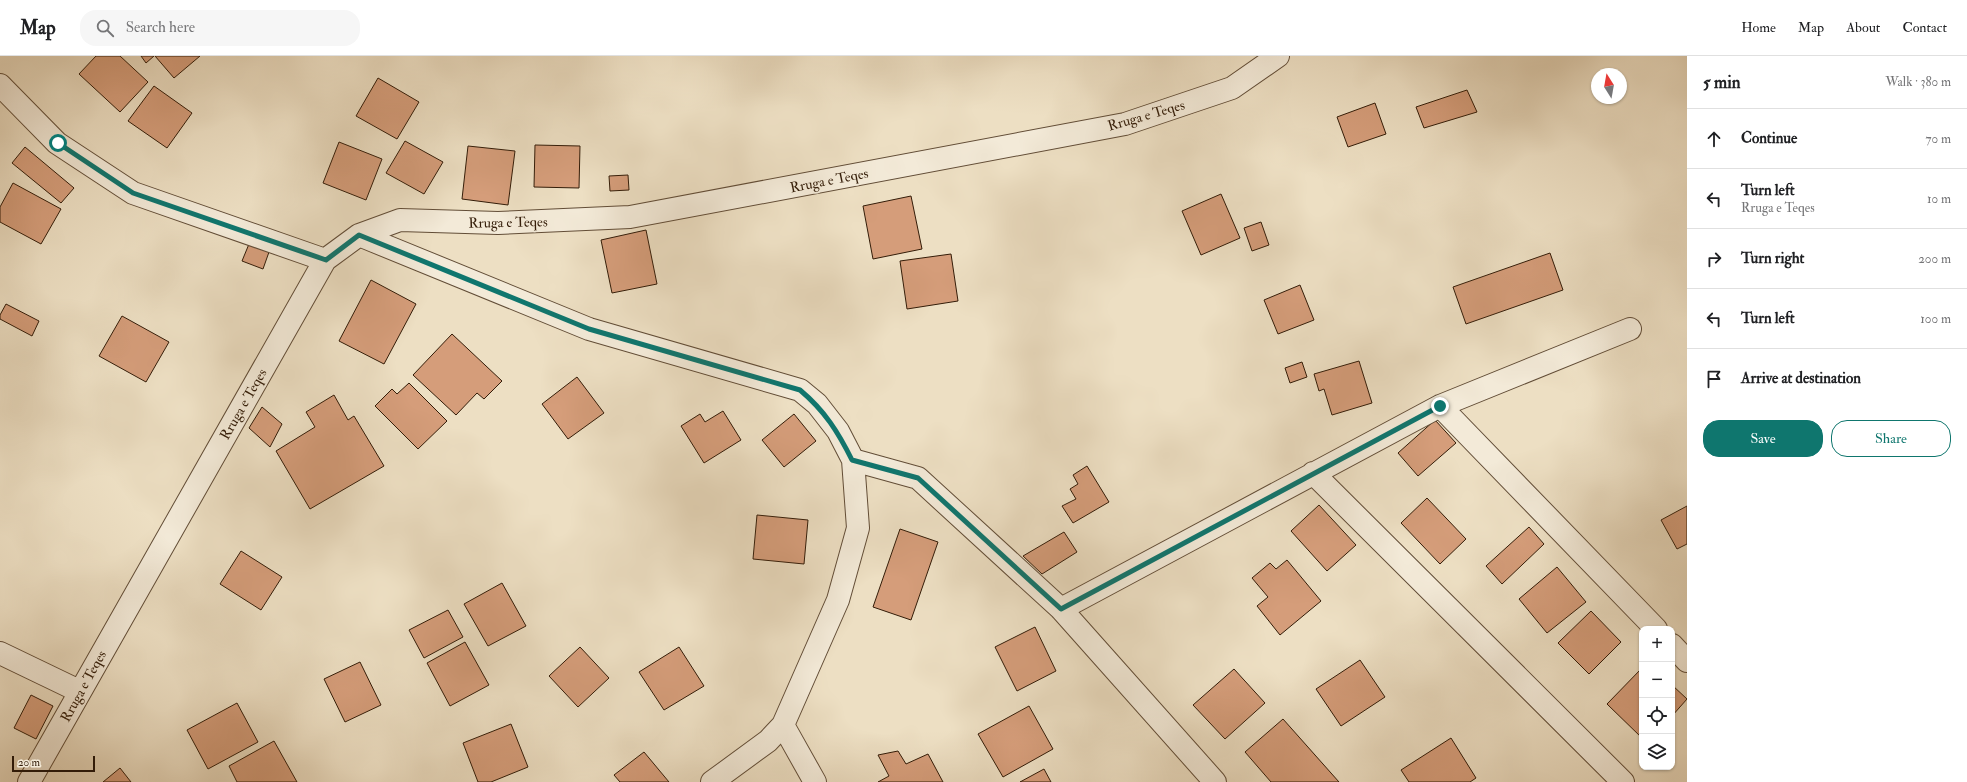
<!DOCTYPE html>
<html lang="en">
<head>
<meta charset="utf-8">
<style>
  :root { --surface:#fff; --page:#f6f6f6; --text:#202124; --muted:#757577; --line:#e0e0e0; --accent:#0f766e }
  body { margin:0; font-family:"IM FELL Double Pica",serif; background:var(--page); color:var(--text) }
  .controls { position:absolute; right:12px; bottom:12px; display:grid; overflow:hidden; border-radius:8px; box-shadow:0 1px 3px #0004 }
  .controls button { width:36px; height:36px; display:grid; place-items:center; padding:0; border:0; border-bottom:1px solid var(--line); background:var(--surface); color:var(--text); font:20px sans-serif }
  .compass { position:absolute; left:1591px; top:12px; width:36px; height:36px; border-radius:50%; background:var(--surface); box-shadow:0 1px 3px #0004; rotate:349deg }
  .scale { position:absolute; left:12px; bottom:10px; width:83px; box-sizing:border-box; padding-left:4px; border:2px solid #331c08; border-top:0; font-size:11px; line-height:14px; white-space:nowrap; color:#331c08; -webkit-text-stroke:3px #f3ead8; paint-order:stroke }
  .stop { position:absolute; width:12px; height:12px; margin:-9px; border:3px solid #0f766e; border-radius:50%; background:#fff }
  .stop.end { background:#0f766e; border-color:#fff; box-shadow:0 1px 4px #0008 }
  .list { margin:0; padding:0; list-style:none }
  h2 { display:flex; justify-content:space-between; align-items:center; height:52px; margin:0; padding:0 16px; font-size:17px }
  h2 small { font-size:13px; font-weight:400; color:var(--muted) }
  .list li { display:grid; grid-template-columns:26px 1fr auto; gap:12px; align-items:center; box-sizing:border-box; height:60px; padding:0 16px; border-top:1px solid var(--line) }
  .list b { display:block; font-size:15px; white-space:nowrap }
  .list p { margin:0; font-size:13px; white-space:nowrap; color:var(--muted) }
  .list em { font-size:13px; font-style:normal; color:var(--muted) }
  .actions { display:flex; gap:8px; padding:12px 16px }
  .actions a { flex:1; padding:9px 0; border:1px solid var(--accent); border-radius:16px; text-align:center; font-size:14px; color:var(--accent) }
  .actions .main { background:var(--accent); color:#fff }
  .icon { flex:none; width:22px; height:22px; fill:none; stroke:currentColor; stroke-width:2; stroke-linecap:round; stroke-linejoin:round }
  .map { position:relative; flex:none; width:1687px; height:726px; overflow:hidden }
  header { display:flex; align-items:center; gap:24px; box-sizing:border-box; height:56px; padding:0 20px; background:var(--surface); border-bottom:1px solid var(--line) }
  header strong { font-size:19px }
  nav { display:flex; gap:22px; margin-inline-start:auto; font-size:14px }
  .search { width:280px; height:36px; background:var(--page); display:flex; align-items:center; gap:10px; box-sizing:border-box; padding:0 14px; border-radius:16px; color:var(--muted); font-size:15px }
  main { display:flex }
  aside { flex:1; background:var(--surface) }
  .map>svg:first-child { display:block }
  .building { fill:#d59d7a; stroke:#331c08 }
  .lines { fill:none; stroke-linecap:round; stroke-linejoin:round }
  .minor-casing { stroke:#624d37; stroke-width:24 }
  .minor { stroke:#f3ead8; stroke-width:22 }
  .route { stroke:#0f766e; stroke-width:5 }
  .labels { text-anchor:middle; stroke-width:3.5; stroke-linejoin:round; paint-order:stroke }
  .street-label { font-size:14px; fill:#331c08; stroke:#f3ead8 }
</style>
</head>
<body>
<header>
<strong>Map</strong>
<div class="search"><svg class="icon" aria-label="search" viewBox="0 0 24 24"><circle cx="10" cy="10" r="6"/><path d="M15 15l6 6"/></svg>Search here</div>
<nav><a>Home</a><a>Map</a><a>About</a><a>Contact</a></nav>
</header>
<main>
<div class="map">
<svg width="1687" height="726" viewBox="0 0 1687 726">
  <rect width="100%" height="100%" fill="#eddfc3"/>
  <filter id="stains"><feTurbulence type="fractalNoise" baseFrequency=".005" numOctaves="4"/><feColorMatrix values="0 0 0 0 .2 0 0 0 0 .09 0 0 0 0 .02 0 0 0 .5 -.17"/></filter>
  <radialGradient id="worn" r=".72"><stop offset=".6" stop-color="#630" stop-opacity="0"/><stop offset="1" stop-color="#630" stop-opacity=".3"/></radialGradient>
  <path class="building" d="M96 0H120L148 26 120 56 79 18Z
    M141 0H154L146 7Z
    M155 0H200L174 22Z
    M378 22 419 46 397 83 356 60Z
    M154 30 192 57 167 92 128 65Z
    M1467 34 1477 56 1424 72 1416 51Z
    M1375 47 1386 78 1348 91 1337 61Z
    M405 85 443 106 424 138 386 117Z
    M339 86 382 103 366 144 323 127Z
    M535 89 580 90 579 132 534 131Z
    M468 90 515 95 508 149 462 143Z
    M25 91 74 132 61 147 12 107Z
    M628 119 629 134 610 135 609 120Z
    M13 127 61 153 41 188 0 166V151Z
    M1221 138 1240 182 1201 199 1182 155Z
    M911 140 922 193 873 203 863 150Z
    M1261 166 1269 189 1252 195 1244 172Z
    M646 174 657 228 612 237 601 184Z
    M249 188 269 196 263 213 242 205Z
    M1550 197 1563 234 1466 268 1453 231Z
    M951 198 958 245 907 253 900 205Z
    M371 224 416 248 384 308 339 285Z
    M1300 229 1314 264 1278 278 1264 244Z
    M6 248 39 265 32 280 0 263V259Z
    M122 260 169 286 146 326 99 300Z
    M452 278 502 325 484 343 477 337 456 359 413 319Z
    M1359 305 1372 347 1332 359 1324 333 1319 335 1314 318Z
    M1302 306 1307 321 1290 327 1285 312Z
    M577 321 604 357 568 383 542 348Z
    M409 327 447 365 418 393 375 350 392 333 397 338Z
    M334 339 348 364 354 360 384 410 310 453 276 395 315 371 306 356Z
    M262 351 282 368 270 391 249 372Z
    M723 355 741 384 704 407 681 370 700 358 705 366Z
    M794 358 816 385 784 411 762 384Z
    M1435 364 1456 387 1418 420 1398 397Z
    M1087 410 1109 446 1073 467 1062 450 1076 443 1070 433 1078 428 1073 419Z
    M1427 442 1466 483 1440 508 1401 467Z
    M1319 449 1356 489 1327 515 1291 475Z
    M1687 450V488L1677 493 1661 464Z
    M757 459 808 464 804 508 753 503Z
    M1529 471 1544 488 1502 528 1486 510Z
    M900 473 938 486 911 564 873 551Z
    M1064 476 1077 496 1042 518 1023 500Z
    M241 495 282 521 261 554 220 528Z
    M1287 504 1321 545 1280 579 1257 550 1268 541 1252 522 1270 507 1276 513Z
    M1557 511 1586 546 1547 577 1519 543Z
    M502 527 526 570 488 590 464 548Z
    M448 554 463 581 424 602 409 574Z
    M1591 555 1621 586 1589 618 1558 587Z
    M1035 571 1056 615 1017 635 995 591Z
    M465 586 489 629 450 650 427 607Z
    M580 591 609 622 578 651 549 620Z
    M679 591 704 630 664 654 639 616Z
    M1360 604 1385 641 1341 670 1316 633Z
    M360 606 381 649 345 666 324 623Z
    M1642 612V682L1607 648Z
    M1234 613 1265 647 1225 683 1193 649Z
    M1672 629 1687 643 1672 660Z
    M31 639 53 650 36 683 14 672Z
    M237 647 258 686 208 713 187 674Z
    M1029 650 1053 693 1003 721 978 678Z
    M1283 663 1339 726H1271L1245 696Z
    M511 668 528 711 491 726H478L463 687Z
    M1451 682 1476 722 1470 726H1409L1401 714Z
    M274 685 297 726H237L229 710Z
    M898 695 906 708 928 698 943 726H878L889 720 878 699Z
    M644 696 669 726H620L614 719Z
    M120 712 131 726H103Z
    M1044 713 1051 726H1020Z"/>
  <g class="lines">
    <g class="minor-casing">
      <path id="minor" d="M0 29 57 87 133 137 325 204
        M359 179 589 273 800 334 817 348 838 375 853 404 858 472 838 544 783 669 768 685 712 726
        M1440 350 1656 573
        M853 404 918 422 1061 553 1215 726
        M1313 417 1623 726
        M1061 553 1440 350 1630 273
        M1672 589 1687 605
        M0 597 79 635
        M783 669 815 726
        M29 726 325 204 359 179 400 164 498 167 630 161 1125 68 1232 32 1278 0"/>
    </g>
    <use href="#minor" class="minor"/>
  </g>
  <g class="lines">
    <path class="route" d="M58 87 133 137 326 204 359 179 589 273 800 334C825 355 838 376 852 404L918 422 1061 553 1440 350"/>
  </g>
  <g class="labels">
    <g class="street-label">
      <text transform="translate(1146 59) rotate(-16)" y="5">Rruga e Teqes</text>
      <text transform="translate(829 124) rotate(-11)" y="5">Rruga e Teqes</text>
      <text transform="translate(508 166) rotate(-1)" y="5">Rruga e Teqes</text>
      <text transform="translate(243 348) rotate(-60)" y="5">Rruga e Teqes</text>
      <text transform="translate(83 630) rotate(-61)" y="5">Rruga e Teqes</text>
    </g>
  </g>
  <rect width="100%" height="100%" filter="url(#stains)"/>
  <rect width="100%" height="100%" fill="url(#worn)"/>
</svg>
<div class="controls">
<button>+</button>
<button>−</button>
<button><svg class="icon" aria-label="locate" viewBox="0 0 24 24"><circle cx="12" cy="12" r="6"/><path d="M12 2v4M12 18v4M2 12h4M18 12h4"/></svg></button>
<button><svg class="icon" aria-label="layers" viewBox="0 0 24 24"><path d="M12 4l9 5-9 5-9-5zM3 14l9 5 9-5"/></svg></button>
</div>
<svg class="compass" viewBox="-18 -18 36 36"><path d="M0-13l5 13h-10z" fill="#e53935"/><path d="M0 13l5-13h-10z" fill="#757577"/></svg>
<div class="scale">20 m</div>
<div class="stop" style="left:58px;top:87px"></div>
<div class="stop end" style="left:1440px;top:350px"></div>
</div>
<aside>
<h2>5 min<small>Walk · 380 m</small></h2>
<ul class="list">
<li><svg class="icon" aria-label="ahead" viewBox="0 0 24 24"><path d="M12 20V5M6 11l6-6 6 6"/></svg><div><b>Continue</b></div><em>70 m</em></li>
<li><svg class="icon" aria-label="left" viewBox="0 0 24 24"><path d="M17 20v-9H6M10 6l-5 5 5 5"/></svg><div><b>Turn left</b><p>Rruga e Teqes</p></div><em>10 m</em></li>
<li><svg class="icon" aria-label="right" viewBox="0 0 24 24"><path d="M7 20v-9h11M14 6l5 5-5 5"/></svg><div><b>Turn right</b></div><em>200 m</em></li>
<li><svg class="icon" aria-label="left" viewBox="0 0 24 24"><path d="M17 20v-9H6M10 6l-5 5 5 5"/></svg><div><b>Turn left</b></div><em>100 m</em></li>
<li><svg class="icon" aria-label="arrive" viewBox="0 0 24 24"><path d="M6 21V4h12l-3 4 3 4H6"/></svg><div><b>Arrive at destination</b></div></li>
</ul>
<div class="actions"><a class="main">Save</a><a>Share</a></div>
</aside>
</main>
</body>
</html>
